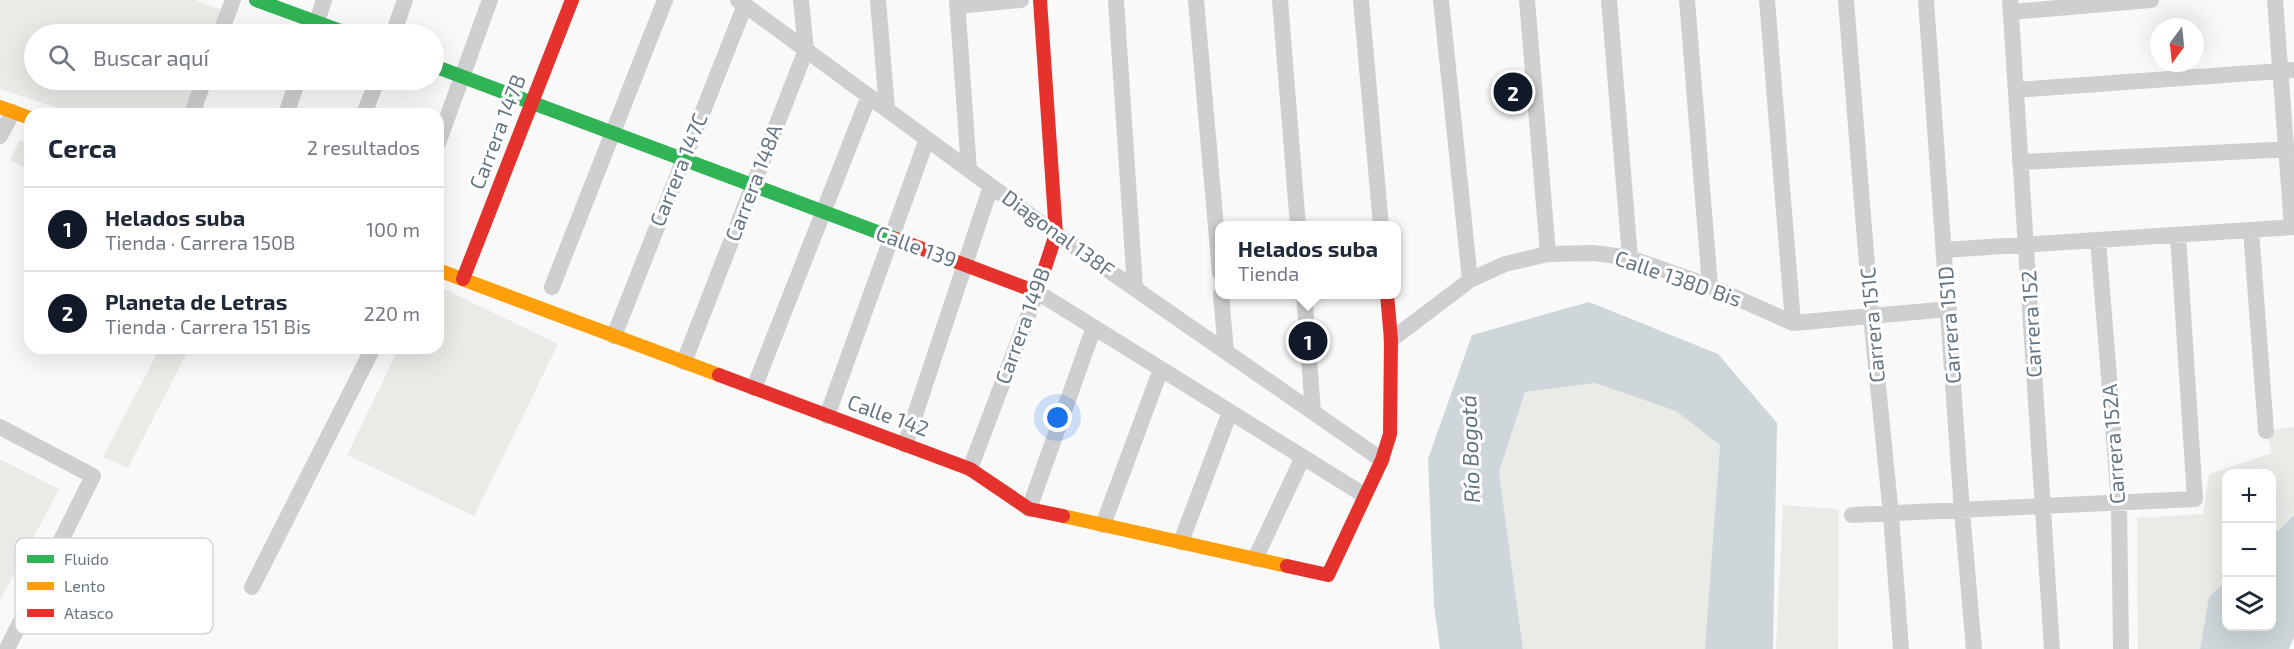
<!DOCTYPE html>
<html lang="es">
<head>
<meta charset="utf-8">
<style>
  :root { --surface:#fff; --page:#f2f2f3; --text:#1f2937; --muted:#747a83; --line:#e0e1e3; --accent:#111827 }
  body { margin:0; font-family:"Exo 2",sans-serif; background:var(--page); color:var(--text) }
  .controls { position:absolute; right:18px; bottom:18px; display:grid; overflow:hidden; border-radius:12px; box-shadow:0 6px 24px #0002 }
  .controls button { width:54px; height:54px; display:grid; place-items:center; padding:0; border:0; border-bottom:2px solid var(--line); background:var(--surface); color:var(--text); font:30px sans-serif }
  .compass { position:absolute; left:2150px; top:18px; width:54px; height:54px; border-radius:50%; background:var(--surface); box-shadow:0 6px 24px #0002; rotate:195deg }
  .you { position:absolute; left:1058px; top:418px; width:21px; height:21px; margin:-15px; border:4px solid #fff; border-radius:50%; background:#1a73e8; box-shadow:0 0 0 9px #1a73e833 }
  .badge { display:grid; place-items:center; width:39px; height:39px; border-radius:50%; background:var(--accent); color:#fff; font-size:20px; font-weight:700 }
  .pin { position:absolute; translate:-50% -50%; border:3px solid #fff; box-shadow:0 2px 6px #0006 }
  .popup { position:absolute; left:1215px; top:221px; width:186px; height:78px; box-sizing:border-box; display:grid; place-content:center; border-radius:12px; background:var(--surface); filter:drop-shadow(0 2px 4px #0005); font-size:20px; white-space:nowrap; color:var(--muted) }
  .popup b { font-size:22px; color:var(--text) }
  .popup::after { content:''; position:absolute; left:50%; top:100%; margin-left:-12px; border:12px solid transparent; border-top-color:var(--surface) }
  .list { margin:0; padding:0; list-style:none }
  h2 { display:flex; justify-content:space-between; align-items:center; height:78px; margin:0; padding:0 24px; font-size:26px }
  h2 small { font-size:20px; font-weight:400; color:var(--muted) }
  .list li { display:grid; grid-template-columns:39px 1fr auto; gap:18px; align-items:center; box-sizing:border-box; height:84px; padding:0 24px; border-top:2px solid var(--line) }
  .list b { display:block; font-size:22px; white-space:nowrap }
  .list p { margin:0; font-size:20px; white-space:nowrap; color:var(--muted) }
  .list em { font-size:20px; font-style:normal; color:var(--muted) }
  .icon { flex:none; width:33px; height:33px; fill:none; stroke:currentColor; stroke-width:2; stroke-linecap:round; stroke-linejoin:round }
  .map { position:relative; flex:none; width:2294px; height:649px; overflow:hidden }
  .search { position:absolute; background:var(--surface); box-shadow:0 6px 24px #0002; left:24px; top:24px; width:420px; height:66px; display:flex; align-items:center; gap:15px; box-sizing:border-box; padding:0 21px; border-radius:33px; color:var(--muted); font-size:22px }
  .panel { position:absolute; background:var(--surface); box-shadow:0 6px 24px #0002; left:24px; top:108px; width:420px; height:246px; border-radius:18px }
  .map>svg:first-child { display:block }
  .green { fill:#e8ebe6 }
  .water { fill:#ced6d9 }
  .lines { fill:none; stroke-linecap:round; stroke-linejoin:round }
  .street { stroke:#cecfd0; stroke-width:16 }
  .fast { stroke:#30b455; stroke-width:14 }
  .slow { stroke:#ff9f0a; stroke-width:14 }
  .jam { stroke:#e5322d; stroke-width:14 }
  .labels { text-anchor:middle; stroke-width:6; stroke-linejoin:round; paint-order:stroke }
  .street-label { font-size:21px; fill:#657683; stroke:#fff }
  .water-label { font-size:22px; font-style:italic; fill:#60757c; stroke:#fff }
  .key { fill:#fff; stroke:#d1d6da; stroke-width:1.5 }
  .key-label { font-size:16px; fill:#657683 }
</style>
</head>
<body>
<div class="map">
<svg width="2294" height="649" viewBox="0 0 2294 649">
  <rect width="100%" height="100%" fill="#f9f9f9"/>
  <path class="green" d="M0 0H195L224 11 216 34H34V80H200L188 114H76L0 89Z
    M20 140 30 144V170L10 160Z
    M438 286 558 344 474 516 347 455 399 348H438Z
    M160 348H189L128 468 103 457Z
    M1595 383 1676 411 1720 445 1706 649H1523L1499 472 1525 392Z
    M2294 427V515L2272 537V474H2226V581L2209 597 2200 649H2138L2137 518 2203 514 2209 474 2272 453 2266 431Z
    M0 459 59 489 0 601Z
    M1783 505 1839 509 1838 649H1776Z"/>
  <path class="water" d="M1589 302 1718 354 1777 423 1773 649H1705L1720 445 1676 411 1595 383 1525 392 1499 472 1523 649H1440L1434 605 1428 459 1472 335Z
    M2294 515V637L2289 649H2200L2209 597 2226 581V626H2272V537Z"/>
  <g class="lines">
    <path class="street" d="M738 0 1056 234 1382 460
      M878 0 887 109
      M957 0 969 170
      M1116 0 1135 288
      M1196 0 1220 273
      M1280 0 1298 226
      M1361 0 1381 226
      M1441 0 1470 280
      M1527 0 1548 254
      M1609 0 1630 258
      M1687 0 1710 286
      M1767 0 1793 323
      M1846 0 1871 316 1891 515 1901 649
      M1926 0 1962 512 1974 649
      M2010 0 2052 649
      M2275 0 2292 227
      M957 6 1021 0
      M2011 12 2151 0
      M220 34 233 0
      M313 34 324 0
      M393 34 405 0
      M2016 90 2294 70
      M192 114 204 80
      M286 114 298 80
      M364 114 377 80
      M0 136 13 112
      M438 143 490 0
      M2020 162 2294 149
      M2251 230 2266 431
      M2098 240 2119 502 2121 649
      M1944 250 2294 227
      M552 287 665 0
      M1221 294 1226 352
      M1304 294 1313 412
      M614 336 745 5
      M1391 340 1470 280 1505 264 1548 254 1594 253 1630 258 1710 286 1793 323 1949 309
      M684 362 806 50 801 0
      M754 388 869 96
      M827 416 927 139
      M0 427 93 476 7 649
      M905 445 991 186
      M970 469 1037 292 1364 495
      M1029 509 1094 327
      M1852 515 2195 499 2178 235
      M1103 525 1161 369
      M1181 542 1230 412
      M1255 559 1303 457
      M252 587 373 348"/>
    <path class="fast" d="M256 0 349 34
      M434 66 896 239"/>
    <path class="slow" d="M0 107 30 118
      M438 270 719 375
      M1063 516 1287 566"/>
    <path class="jam" d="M896 239 1037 292 1056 234 1040 0
      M463 279 572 0
      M719 375 970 469 1029 509 1063 516
      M1287 566 1328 575 1382 460 1390 434 1391 340 1387 294"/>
  </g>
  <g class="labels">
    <g class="street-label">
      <text transform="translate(498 132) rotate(-69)" y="7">Carrera 147B</text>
      <text transform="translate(679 170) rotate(-68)" y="7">Carrera 147C</text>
      <text transform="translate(754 183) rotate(-69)" y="7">Carrera 148A</text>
      <text transform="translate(1058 234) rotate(36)" y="7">Diagonal 138F</text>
      <text transform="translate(916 247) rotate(20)" y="7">Calle 139</text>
      <text transform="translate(1678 279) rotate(19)" y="7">Calle 138D Bis</text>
      <text transform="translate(2032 324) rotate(-93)" y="7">Carrera 152</text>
      <text transform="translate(1873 325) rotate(-95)" y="7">Carrera 151C</text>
      <text transform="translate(1950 325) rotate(-94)" y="7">Carrera 151D</text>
      <text transform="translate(1023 326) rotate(-70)" y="7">Carrera 149B</text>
      <text transform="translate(888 416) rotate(20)" y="7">Calle 142</text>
      <text transform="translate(2114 444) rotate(-94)" y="7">Carrera 152A</text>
    </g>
    <g class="water-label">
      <text transform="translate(1470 449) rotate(-92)" y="8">Río Bogotá</text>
    </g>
  </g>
  <rect x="15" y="538" width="198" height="96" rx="9" class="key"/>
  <rect x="27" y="555" width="27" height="8" fill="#30b455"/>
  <rect x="27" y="582" width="27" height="8" fill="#ff9f0a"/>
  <rect x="27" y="609" width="27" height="8" fill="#e5322d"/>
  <g class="key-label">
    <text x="64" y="565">Fluido</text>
    <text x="64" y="592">Lento</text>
    <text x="64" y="619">Atasco</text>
  </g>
</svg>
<div class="controls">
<button>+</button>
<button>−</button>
<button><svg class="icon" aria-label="layers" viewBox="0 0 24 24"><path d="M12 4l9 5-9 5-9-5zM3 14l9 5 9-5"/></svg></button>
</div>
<svg class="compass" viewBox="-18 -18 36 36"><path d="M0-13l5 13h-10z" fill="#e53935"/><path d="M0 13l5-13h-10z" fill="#747a83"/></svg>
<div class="you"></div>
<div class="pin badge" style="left:1308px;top:341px">1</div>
<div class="popup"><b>Helados suba</b>Tienda</div>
<div class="pin badge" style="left:1513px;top:92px">2</div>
<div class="search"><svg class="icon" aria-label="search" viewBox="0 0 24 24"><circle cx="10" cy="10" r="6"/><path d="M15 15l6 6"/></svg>Buscar aquí</div>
<section class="panel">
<h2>Cerca<small>2 resultados</small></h2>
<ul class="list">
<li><span class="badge">1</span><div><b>Helados suba</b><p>Tienda · Carrera 150B</p></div><em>100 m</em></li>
<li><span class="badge">2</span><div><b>Planeta de Letras</b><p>Tienda · Carrera 151 Bis</p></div><em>220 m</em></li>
</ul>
</section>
</div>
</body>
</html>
